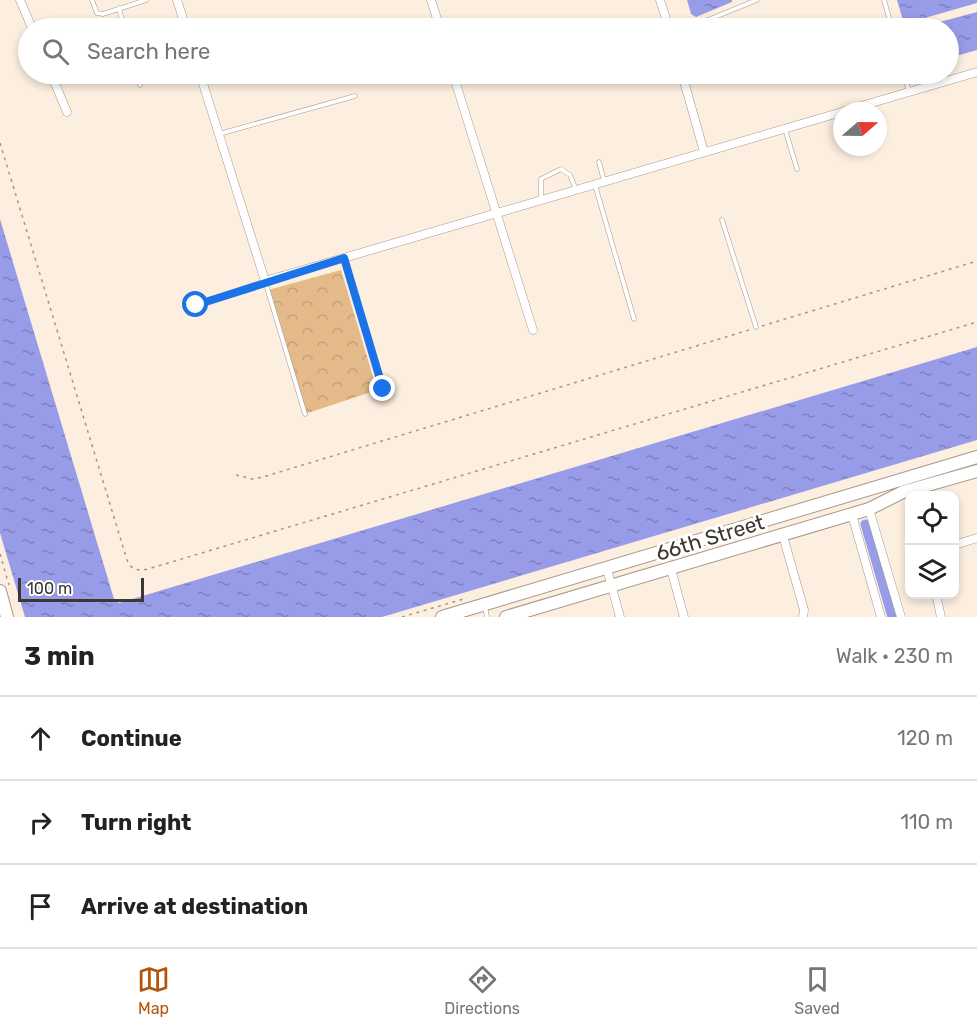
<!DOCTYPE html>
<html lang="en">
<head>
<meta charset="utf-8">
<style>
  :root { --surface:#fff; --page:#f2f2f2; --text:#222; --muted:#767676; --line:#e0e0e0; --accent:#b45309 }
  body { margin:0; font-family:Rubik,sans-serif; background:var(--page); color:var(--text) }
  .controls { position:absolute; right:18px; bottom:18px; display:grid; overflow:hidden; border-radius:12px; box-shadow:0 3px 9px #0003 }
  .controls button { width:54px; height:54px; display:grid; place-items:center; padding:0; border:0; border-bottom:2px solid var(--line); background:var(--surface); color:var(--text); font:30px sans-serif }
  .compass { position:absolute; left:833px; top:102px; width:54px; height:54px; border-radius:50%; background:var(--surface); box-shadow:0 3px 9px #0003; rotate:70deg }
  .scale { position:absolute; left:18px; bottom:15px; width:126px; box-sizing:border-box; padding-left:6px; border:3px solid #3c3731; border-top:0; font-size:16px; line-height:21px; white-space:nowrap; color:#3c3731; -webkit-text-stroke:4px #fff; paint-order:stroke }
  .stop { position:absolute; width:18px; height:18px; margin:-14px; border:4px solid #1a73e8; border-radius:50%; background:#fff }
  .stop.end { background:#1a73e8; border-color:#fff; box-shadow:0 2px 6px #0008 }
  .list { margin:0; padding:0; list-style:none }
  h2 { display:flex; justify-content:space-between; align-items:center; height:78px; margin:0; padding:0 24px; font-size:26px }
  h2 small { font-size:20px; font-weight:400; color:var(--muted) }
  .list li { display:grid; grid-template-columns:39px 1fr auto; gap:18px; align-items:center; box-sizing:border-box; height:84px; padding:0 24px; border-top:2px solid var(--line) }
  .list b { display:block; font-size:22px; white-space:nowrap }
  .list em { font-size:20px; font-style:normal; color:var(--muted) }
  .icon { flex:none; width:33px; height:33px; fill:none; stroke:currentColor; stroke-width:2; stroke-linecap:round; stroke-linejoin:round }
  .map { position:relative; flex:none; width:977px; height:617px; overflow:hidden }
  .search { position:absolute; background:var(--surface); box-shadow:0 3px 9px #0003; left:18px; right:18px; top:18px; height:66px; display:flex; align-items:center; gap:15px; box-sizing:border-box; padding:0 21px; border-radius:33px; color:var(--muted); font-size:22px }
  .sheet { height:330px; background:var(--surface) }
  nav { display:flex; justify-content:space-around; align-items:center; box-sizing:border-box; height:84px; border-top:2px solid var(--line); background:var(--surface); font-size:16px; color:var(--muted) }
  nav a { display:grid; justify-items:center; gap:3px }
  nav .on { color:var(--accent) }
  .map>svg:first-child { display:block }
  .forest { fill:url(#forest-crowns) }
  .water { fill:url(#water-ripples) }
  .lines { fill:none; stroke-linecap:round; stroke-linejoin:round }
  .canal { stroke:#989ce8; stroke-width:9 }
  .service-casing { stroke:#a6998b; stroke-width:5 }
  .minor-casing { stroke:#a6998b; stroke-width:9 }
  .primary-casing { stroke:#a6998b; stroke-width:14 }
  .path { stroke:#a1988d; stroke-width:1.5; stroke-dasharray:3 4.5; stroke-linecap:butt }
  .service { stroke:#fff; stroke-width:4 }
  .minor { stroke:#fff; stroke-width:8 }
  .primary { stroke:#fff; stroke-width:12 }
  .route { stroke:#1a73e8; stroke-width:8 }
  .labels { text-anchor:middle; stroke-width:6; stroke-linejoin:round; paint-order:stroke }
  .street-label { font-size:21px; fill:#3c3731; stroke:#fff }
</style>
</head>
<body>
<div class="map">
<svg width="977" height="617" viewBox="0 0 977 617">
  <defs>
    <pattern id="forest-crowns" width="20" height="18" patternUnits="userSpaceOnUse" patternTransform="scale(1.5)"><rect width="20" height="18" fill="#e4ba8a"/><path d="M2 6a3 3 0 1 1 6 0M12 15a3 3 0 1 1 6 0" fill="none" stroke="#c4a078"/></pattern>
    <pattern id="water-ripples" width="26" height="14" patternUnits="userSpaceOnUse" patternTransform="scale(1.5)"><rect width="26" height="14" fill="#989ce8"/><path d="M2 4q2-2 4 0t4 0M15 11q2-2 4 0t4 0" fill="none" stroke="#7d80bd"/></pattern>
  </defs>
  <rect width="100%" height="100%" fill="#fcefe0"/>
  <path class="forest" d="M341 270 377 390 305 414 268 290Z"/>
  <path class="water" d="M687 0H732V2L696 17 691 14Z
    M897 0H977V3L904 24Z
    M977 12V50L949 58 948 28H917Z
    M0 219 114 599 119 603 977 347V440L382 617H25L0 533Z"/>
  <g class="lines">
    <path class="canal" d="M865 524 892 617"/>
    <g class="service-casing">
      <path id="service" d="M92 0 97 13 103 14 146 0
        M884 0 892 28
        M119 8 124 28
        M688 28 757 0
        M137 74 140 85
        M904 74 909 91
        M785 129 797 169
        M219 134 355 96
        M599 162 604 181
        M595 185 634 319
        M541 199V179L561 169 570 175 576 190
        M722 220 756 327
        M344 258 383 389
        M196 305 265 281 305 414
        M485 606 487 617"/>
    </g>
    <g class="minor-casing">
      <path id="minor" d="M20 0 32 28
        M177 0 186 28
        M431 0 440 28
        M660 0 669 28
        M51 74 67 112
        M200 74 265 281 842 112
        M453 74 533 330
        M682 74 704 152
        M844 111 977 72
        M869 509 901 617
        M852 515 881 617
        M783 536 804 610 803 617
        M954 545 977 538
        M607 569 620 617
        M671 569 684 617
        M936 594 941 617"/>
    </g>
    <g class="primary-casing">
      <path id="primary" d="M0 591 7 617
        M442 617 977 457
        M506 617 869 509 903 492 977 471"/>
    </g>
    <path class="path" d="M0 143 127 560C131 570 138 571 148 569L977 322
      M762 326 977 261
      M236 475 252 479 263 477 749 330
      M0 554 9 585
      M402 617 467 598"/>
    <use href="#service" class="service"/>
    <use href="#minor" class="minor"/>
    <use href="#primary" class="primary"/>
  </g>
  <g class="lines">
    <path class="route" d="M196 305 344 258 383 389"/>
  </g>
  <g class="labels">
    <g class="street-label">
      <text transform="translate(710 538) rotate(-17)" y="7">66th Street</text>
    </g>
  </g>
</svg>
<div class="controls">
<button><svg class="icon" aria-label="locate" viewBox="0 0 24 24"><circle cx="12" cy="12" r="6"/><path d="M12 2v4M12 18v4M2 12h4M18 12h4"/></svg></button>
<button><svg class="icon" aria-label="layers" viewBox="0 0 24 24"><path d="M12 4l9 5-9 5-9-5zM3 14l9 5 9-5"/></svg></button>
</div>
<svg class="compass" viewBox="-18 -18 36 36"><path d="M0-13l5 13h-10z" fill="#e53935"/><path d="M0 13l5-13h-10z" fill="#767676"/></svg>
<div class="scale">100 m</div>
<div class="stop" style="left:196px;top:305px"></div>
<div class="stop end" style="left:383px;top:389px"></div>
<div class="search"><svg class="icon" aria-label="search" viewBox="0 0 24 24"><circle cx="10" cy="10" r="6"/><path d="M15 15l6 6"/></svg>Search here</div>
</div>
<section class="sheet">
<h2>3 min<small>Walk · 230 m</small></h2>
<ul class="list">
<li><svg class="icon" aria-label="ahead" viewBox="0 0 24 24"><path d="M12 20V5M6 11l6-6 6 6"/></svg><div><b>Continue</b></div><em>120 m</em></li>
<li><svg class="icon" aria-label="right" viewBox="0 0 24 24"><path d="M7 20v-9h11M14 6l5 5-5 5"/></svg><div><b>Turn right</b></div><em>110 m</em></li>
<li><svg class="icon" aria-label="arrive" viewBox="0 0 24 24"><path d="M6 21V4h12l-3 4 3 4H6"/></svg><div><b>Arrive at destination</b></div></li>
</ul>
</section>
<nav>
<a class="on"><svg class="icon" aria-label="map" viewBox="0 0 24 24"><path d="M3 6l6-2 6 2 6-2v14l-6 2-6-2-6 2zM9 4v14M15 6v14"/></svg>Map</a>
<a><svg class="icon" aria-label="directions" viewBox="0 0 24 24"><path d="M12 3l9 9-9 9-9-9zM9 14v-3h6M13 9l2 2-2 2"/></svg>Directions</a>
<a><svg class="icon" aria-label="saved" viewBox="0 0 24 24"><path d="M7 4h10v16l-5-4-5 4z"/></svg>Saved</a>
</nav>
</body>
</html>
